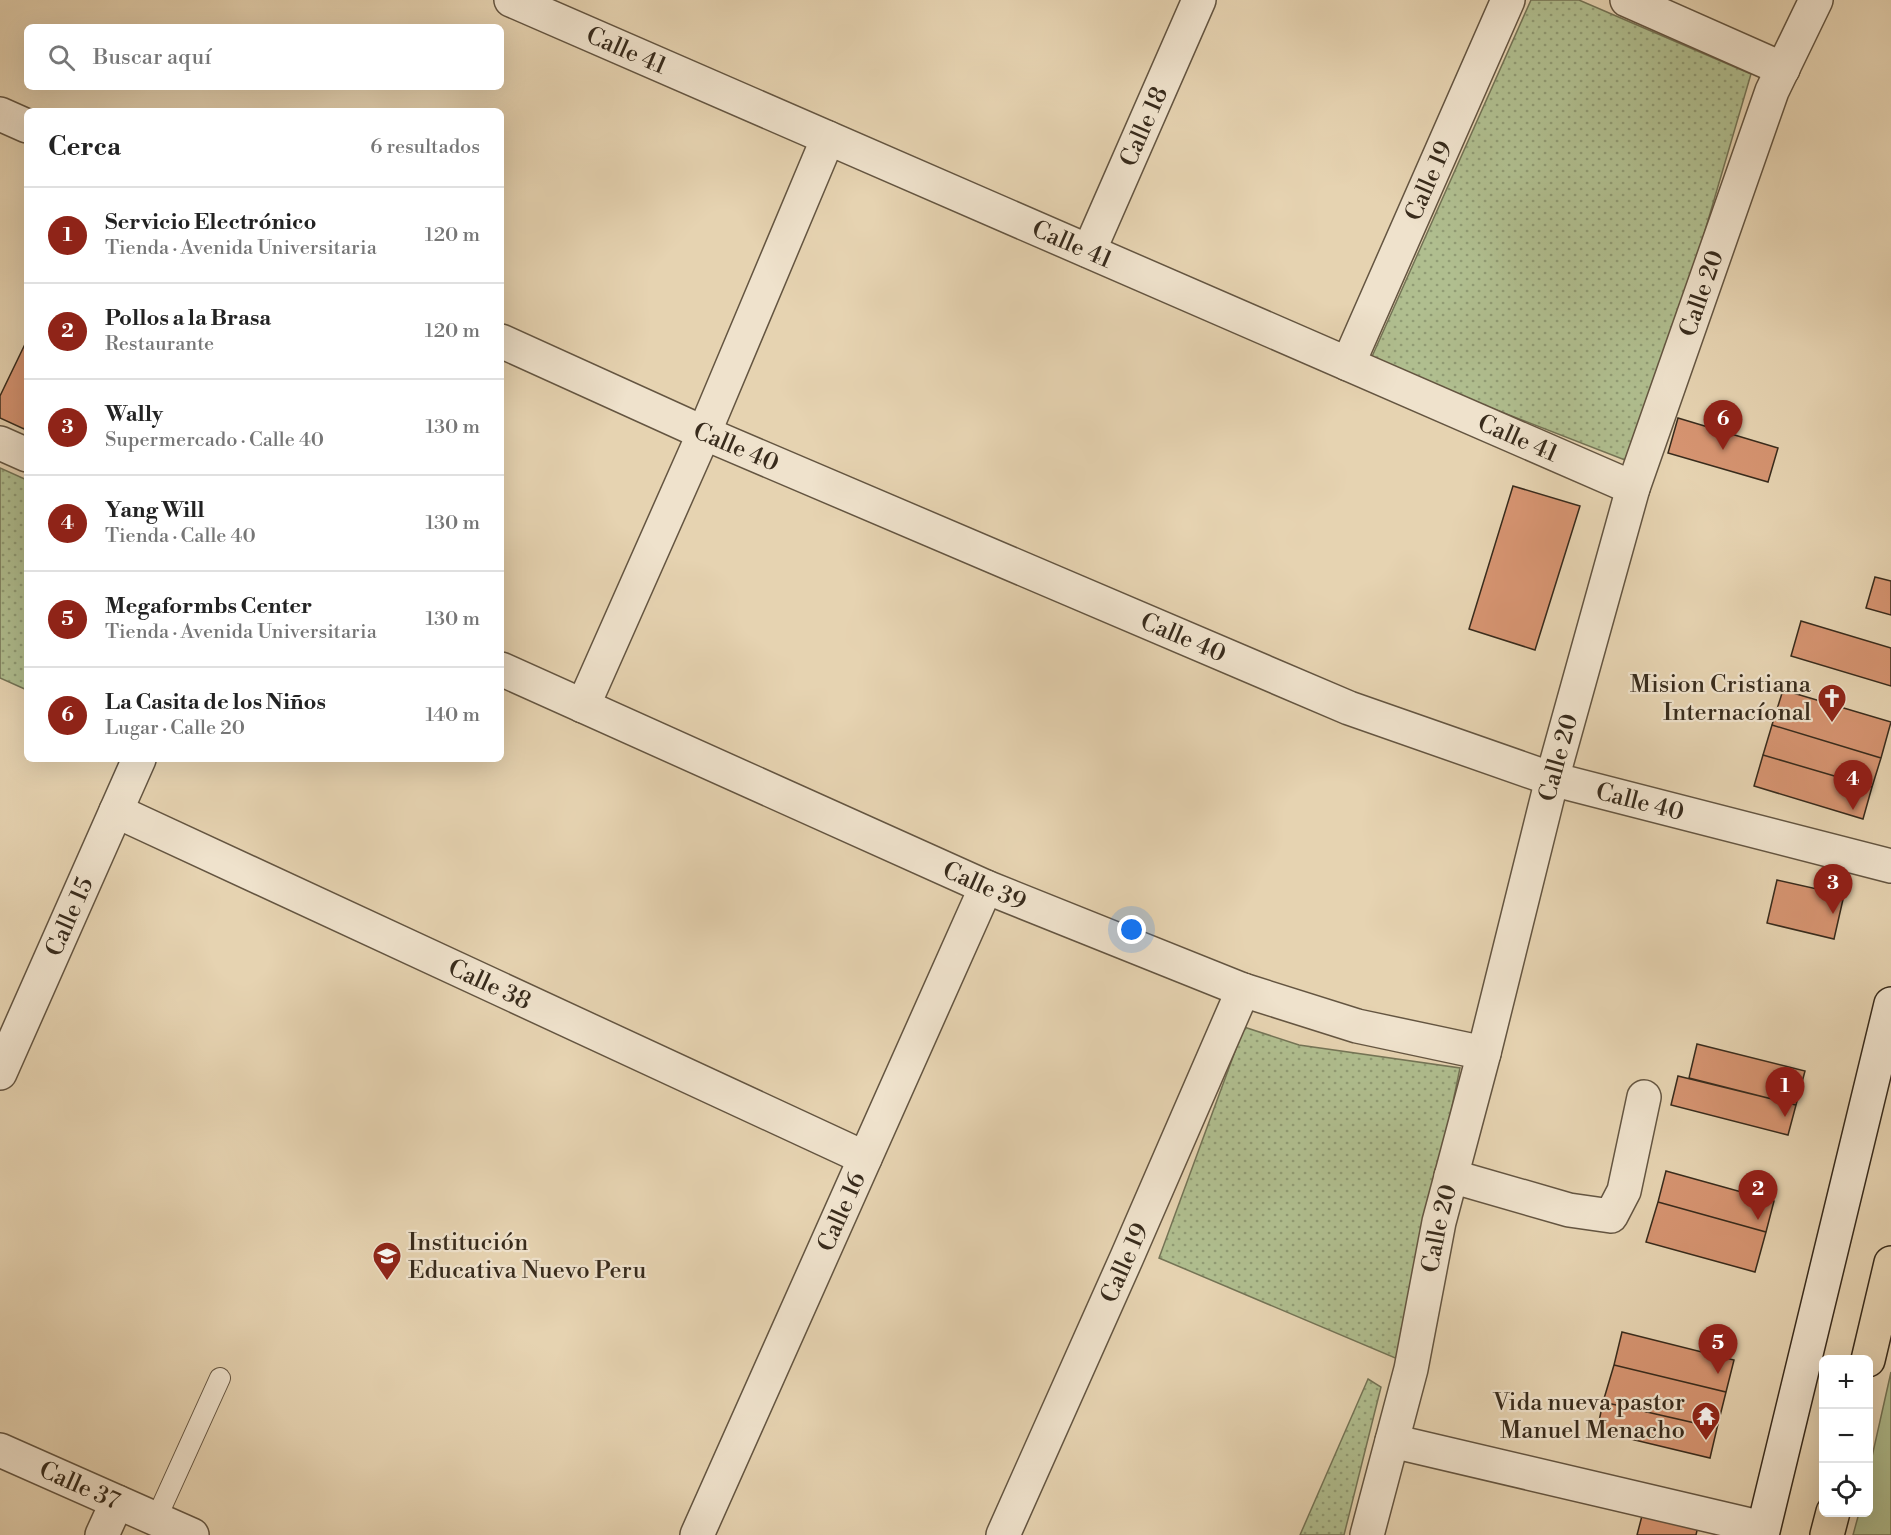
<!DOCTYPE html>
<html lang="es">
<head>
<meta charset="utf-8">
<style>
  :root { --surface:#fff; --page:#f6f6f6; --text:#222; --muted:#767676; --line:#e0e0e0; --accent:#8f2418 }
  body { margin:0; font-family:"Libre Bodoni",serif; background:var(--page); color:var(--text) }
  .controls { position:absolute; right:18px; bottom:18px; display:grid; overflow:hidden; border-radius:9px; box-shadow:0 6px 24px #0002 }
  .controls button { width:54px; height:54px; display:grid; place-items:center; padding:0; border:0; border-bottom:2px solid var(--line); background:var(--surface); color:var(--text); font:30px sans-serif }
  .you { position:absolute; left:1132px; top:930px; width:21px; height:21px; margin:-15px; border:4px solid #fff; border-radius:50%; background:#1a73e8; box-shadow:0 0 0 9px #1a73e833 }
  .badge { display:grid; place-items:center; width:39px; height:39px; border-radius:50%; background:var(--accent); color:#fff; font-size:20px; font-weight:700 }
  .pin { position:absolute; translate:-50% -50px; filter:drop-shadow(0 2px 3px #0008) }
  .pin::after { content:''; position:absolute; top:32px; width:21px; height:18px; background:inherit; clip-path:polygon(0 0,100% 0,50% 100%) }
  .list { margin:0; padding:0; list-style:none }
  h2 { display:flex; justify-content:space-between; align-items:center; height:78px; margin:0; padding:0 24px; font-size:26px }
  h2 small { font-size:20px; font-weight:400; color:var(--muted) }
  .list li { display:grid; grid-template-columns:39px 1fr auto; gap:18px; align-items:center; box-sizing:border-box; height:96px; padding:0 24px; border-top:2px solid var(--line) }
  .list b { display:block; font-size:22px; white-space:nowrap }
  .list p { margin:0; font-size:20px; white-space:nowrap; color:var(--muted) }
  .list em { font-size:20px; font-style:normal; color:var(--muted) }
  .icon { flex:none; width:33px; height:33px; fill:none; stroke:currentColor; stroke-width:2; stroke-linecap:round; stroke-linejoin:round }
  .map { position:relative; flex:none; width:1891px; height:1535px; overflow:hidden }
  .search { position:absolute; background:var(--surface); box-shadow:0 6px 24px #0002; left:24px; top:24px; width:480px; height:66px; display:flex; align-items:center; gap:15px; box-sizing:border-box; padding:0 21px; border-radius:9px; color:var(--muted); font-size:22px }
  .panel { position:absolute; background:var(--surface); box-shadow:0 6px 24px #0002; left:24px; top:108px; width:480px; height:654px; border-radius:9px }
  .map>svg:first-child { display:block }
  .grass { fill:#b0be8f; stroke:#747456; stroke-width:1.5 }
  .park { fill:url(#park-dots); stroke:#747456; stroke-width:1.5 }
  .building { fill:#d69471; stroke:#382b1c; stroke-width:1.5 }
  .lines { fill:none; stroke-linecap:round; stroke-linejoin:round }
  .service-casing { stroke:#645541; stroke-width:22 }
  .minor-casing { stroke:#645541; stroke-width:36 }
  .secondary-casing { stroke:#382b1c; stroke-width:36 }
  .primary-casing { stroke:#382b1c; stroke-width:36 }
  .service { stroke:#efe2cc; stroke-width:20 }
  .minor { stroke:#efe2cc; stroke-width:33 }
  .secondary { stroke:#efe2cc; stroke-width:33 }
  .primary { stroke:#e6d3b1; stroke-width:33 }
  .labels { text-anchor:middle; stroke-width:4.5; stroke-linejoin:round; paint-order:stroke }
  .street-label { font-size:24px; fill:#382b1c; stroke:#efe2cc }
  .poi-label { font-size:24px; fill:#382b1c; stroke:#efe2cc; text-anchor:end }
</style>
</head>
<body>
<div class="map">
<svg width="1891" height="1535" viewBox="0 0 1891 1535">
  <defs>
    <pattern id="park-dots" width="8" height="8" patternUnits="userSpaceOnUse" patternTransform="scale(1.5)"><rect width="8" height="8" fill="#b0be8f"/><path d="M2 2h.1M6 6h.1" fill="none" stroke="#909b74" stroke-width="1.8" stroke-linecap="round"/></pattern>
  </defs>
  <rect width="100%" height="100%" fill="#e6d3b1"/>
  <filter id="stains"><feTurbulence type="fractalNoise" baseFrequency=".00333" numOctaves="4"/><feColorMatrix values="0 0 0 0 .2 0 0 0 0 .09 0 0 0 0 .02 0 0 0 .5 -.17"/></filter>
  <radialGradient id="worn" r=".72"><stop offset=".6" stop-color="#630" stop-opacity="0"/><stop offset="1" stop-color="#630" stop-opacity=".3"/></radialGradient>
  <path class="grass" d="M1891 1372V1535H1853L1859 1513 1868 1512 1869 1470Z"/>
  <path class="park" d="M1531 0H1579L1751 74 1697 258 1625 460 1370 361Z
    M0 468 27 480V690L0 678Z
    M1244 1027 1299 1045 1460 1068 1400 1360 1159 1258Z
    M1368 1379 1381 1387 1344 1535H1300Z"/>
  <path class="building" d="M27 340V422L24 429 0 418V396Z
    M1678 418 1778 448 1768 482 1668 453Z
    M1513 486 1580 506 1535 650 1469 629Z
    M1875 577 1891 581V615L1866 608Z
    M1801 621 1891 648V686L1791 656Z
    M1783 690 1891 722 1881 758 1772 725Z
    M1772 725 1881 758 1872 787 1763 755Z
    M1763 755 1872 787 1863 819 1754 786Z
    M1777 880 1844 895 1834 939 1767 923Z
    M1697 1044 1805 1071 1796 1105 1689 1078Z
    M1678 1076 1796 1105 1788 1135 1671 1105Z
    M1666 1171 1774 1201 1766 1232 1658 1202Z
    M1658 1202 1766 1232 1755 1272 1646 1242Z
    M1622 1332 1734 1360 1726 1392 1614 1365Z
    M1614 1365 1726 1392 1717 1428 1603 1402Z
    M1603 1402 1717 1428 1710 1458 1597 1431Z
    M1643 1512 1698 1526 1696 1535H1637Z"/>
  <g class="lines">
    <g class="service-casing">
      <path id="service" d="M156 1519 220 1378"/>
    </g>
    <g class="minor-casing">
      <g id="minor">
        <path id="s1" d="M511 0 1633 488"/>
        <path d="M1627 0 1783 69"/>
        <path d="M0 114 27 126"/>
        <path id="s2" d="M1089 251 1199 0"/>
        <path id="s3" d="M501 341 704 433 1349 708 1552 779 1891 866"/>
        <path id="s4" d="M1348 364 1508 0"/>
        <path d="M0 443 27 455"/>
        <path id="s5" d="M501 669 986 887 1243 990 1357 1026 1484 1053"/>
        <path d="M583 706 704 433 828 138"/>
        <path id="s6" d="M116 811 865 1158"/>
        <path id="s7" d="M0 1073 139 759"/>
        <path d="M1451 1176 1569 1210 1611 1216 1624 1191 1644 1097"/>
        <path d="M1392 1441 1763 1528"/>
        <path id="s8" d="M0 1450 192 1535"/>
        <path d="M102 1535 117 1502"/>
        <path id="s9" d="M697 1535 986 887"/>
        <path id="s10" d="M1003 1535 1127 1257 1243 990"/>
        <path id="s11" d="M1367 1535 1411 1369 1439 1222 1484 1053 1552 779 1633 488 1772 91 1816 0"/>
      </g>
    </g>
    <g class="secondary-casing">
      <path id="secondary" d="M1762 1535 1891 1004"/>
    </g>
    <g class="primary-casing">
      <path id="primary" d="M1868 1360 1891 1263
        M1827 1535 1833 1512"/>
    </g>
    <use href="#service" class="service"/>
    <use href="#minor" class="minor"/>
    <use href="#secondary" class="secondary"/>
    <use href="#primary" class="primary"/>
  </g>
  <defs>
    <g id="church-pin" transform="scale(1.5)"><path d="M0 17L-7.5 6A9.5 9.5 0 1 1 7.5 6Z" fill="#8f2418" stroke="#efe2cc"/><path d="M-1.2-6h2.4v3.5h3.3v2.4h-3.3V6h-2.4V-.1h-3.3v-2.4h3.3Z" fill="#fff"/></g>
    <g id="school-pin" transform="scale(1.5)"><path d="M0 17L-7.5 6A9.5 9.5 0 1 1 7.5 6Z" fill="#8f2418" stroke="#efe2cc"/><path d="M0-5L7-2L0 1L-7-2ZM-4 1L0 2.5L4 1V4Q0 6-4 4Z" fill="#fff"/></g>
    <g id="temple-pin" transform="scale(1.5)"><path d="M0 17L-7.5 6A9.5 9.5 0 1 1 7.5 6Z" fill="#8f2418" stroke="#efe2cc"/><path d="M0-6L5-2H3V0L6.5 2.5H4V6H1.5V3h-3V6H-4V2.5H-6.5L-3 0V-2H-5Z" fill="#fff"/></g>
  </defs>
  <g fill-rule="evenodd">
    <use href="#church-pin" x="1832" y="698"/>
    <use href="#school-pin" x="387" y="1256"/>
    <use href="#temple-pin" x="1706" y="1416"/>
  </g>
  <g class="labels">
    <g class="street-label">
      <text dy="8" stroke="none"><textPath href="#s1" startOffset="126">Calle 41</textPath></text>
      <text dy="8" stroke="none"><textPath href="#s2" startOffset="136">Calle 18</textPath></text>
      <text dy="8" stroke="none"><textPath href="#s4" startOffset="200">Calle 19</textPath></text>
      <text dy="8" stroke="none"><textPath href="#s1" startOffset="612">Calle 41</textPath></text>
      <text dy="8" stroke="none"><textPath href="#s11" startOffset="1287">Calle 20</textPath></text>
      <text dy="8" stroke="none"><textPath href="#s1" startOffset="1098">Calle 41</textPath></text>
      <text dy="8" stroke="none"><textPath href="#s3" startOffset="258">Calle 40</textPath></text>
      <text dy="8" stroke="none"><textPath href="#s3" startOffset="744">Calle 40</textPath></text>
      <text dy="8" stroke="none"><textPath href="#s11" startOffset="801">Calle 20</textPath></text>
      <text dy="8" stroke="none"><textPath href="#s3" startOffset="1230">Calle 40</textPath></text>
      <text dy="8" stroke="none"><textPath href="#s5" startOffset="530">Calle 39</textPath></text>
      <text dy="8" stroke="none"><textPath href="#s7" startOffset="171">Calle 15</textPath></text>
      <text dy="8" stroke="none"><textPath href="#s6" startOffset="412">Calle 38</textPath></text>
      <text dy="8" stroke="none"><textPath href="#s9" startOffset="354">Calle 16</textPath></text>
      <text dy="8" stroke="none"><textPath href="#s11" startOffset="315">Calle 20</textPath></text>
      <text dy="8" stroke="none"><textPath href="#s10" startOffset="298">Calle 19</textPath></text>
      <text dy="8" stroke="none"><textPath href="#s8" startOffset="87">Calle 37</textPath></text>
    </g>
    <g class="poi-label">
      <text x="1811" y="692">Mision Cristiana<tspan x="1811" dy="28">Internacíonal</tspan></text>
      <text x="408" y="1250" text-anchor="start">Institución<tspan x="408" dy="28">Educativa Nuevo Peru</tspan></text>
      <text x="1685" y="1410">Vida nueva pastor<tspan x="1685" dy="28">Manuel Menacho</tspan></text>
    </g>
  </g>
  <rect width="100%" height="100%" filter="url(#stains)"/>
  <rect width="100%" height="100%" fill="url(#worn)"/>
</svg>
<div class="controls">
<button>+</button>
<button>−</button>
<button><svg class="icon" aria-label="locate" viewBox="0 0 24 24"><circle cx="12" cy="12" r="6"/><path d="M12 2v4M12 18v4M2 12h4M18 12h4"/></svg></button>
</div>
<div class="you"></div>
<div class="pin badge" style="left:1785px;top:1117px">1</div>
<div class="pin badge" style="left:1758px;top:1220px">2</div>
<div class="pin badge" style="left:1833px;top:914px">3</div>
<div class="pin badge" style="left:1853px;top:810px">4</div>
<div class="pin badge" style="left:1718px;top:1374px">5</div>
<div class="pin badge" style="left:1723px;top:450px">6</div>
<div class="search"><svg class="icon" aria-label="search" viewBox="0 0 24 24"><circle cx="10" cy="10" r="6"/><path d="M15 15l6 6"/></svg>Buscar aquí</div>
<section class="panel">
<h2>Cerca<small>6 resultados</small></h2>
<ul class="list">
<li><span class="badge">1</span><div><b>Servicio Electrónico</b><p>Tienda · Avenida Universitaria</p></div><em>120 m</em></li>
<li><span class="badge">2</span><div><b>Pollos a la Brasa</b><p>Restaurante</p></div><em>120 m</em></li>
<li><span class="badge">3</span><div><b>Wally</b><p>Supermercado · Calle 40</p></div><em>130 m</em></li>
<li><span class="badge">4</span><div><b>Yang Will</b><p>Tienda · Calle 40</p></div><em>130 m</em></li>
<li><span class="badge">5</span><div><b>Megaformbs Center</b><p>Tienda · Avenida Universitaria</p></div><em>130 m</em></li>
<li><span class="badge">6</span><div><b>La Casita de los Niños</b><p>Lugar · Calle 20</p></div><em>140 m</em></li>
</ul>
</section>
</div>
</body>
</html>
